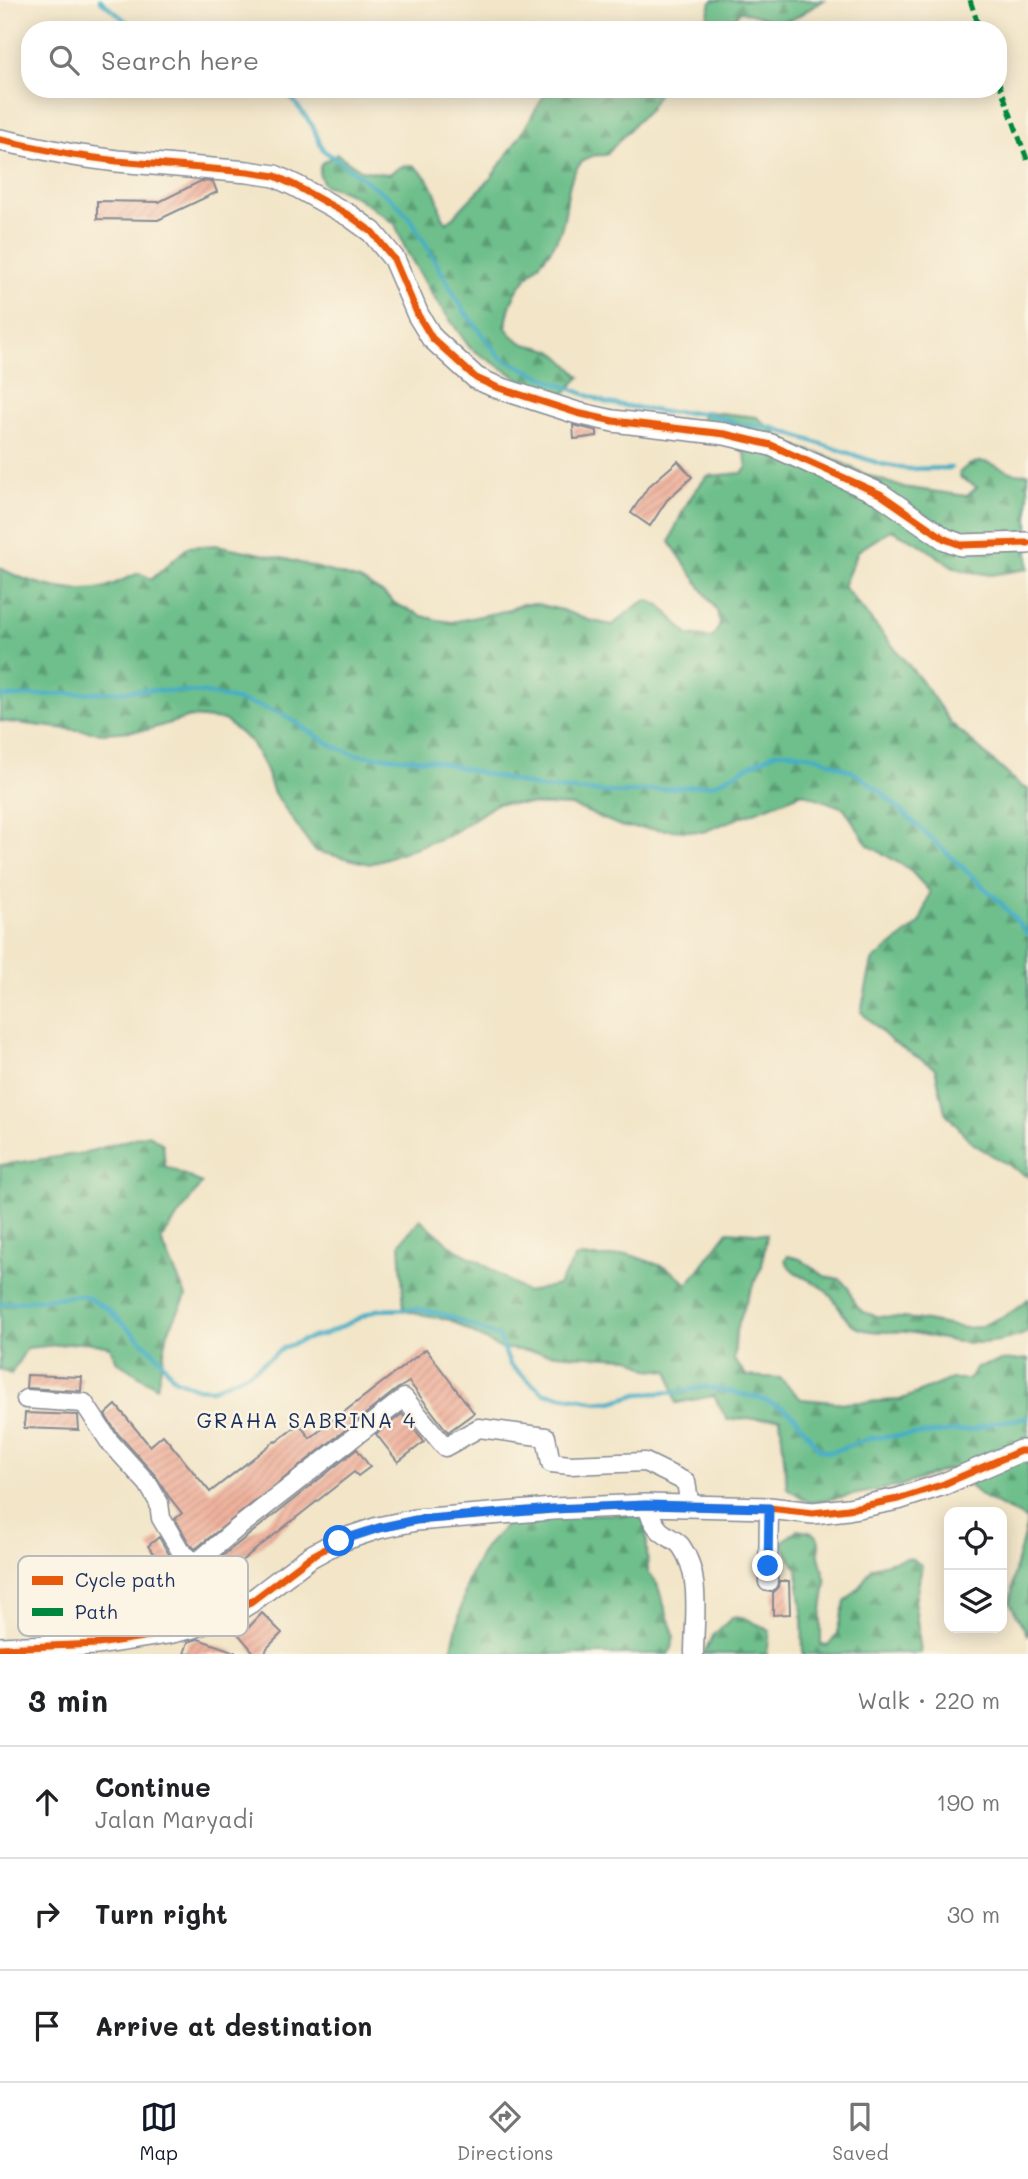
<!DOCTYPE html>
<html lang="en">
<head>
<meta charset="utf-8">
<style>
  :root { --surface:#fff; --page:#f6f6f6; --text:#202124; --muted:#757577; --line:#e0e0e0; --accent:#111827 }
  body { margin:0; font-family:Mali,sans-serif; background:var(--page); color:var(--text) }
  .controls { position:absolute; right:21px; bottom:21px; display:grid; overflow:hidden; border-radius:14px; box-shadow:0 4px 18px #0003 }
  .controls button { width:63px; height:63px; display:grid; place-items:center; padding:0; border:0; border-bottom:2px solid var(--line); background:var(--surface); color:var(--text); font:35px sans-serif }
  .stop { position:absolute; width:21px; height:21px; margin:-16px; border:5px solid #1a73e8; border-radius:50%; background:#fff }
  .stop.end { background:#1a73e8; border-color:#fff; box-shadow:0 2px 7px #0008 }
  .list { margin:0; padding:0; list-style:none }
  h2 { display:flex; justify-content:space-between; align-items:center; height:91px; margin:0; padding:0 28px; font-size:30px }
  h2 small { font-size:23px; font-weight:400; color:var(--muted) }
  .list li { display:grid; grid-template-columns:46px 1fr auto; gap:21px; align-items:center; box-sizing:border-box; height:112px; padding:0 28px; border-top:2px solid var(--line) }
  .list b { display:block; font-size:26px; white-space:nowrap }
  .list p { margin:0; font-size:23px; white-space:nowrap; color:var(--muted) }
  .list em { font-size:23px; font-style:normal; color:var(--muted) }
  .icon { flex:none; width:38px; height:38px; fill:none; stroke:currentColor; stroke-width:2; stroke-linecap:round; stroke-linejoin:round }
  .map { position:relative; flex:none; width:1028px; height:1654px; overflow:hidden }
  .search { position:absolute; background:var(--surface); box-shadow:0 4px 18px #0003; left:21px; right:21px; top:21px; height:77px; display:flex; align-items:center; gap:18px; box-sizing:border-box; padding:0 24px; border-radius:28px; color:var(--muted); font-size:26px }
  .sheet { height:427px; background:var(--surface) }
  nav { display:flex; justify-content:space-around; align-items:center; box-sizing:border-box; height:98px; border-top:2px solid var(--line); background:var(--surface); font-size:19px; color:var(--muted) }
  nav a { display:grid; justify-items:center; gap:4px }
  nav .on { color:var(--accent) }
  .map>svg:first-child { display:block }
  .forest { fill:url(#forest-firs); stroke:#447774; stroke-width:2 }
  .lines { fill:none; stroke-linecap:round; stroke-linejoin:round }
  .stream { stroke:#46aec5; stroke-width:4.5 }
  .building { fill:url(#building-hatch) }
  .minor-casing { stroke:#868a93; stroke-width:21 }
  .tertiary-casing { stroke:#868a93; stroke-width:24 }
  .minor { stroke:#fff; stroke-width:18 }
  .tertiary { stroke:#fff; stroke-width:21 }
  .quiet { stroke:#00873e; stroke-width:5; stroke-dasharray:10 5; stroke-linecap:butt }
  .cycleway-casing { stroke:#fcf5e5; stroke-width:11 }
  .cycleway { stroke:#e8590c; stroke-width:7 }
  .route { stroke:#1a73e8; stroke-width:9 }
  .labels { text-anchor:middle; stroke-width:5; stroke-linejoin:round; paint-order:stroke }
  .neighbourhood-label { font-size:21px; letter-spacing:2px; fill:#1b2f5e; stroke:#fcf5e5 }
  .key { fill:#fcf5e5; stroke:#b8babc; stroke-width:2 }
  .key-label { font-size:19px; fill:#1b2f5e }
</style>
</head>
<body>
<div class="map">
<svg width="1028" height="1654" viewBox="0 0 1028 1654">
  <defs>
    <pattern id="forest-firs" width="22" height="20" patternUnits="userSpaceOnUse" patternTransform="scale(1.75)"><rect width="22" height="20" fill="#6ebf8b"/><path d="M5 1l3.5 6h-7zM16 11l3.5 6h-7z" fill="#5a9c75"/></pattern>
    <pattern id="building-hatch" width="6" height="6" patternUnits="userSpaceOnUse" patternTransform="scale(1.75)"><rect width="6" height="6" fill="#eeb29d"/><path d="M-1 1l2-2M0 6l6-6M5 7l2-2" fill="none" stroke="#cc998a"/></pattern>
  </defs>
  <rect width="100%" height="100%" fill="#fcf5e5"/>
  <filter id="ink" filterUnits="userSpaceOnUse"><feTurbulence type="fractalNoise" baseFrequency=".0143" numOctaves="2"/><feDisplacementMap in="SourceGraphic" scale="14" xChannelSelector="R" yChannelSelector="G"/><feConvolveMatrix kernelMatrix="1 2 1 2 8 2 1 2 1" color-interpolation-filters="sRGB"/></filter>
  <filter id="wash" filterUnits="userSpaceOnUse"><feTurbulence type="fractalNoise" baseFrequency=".00686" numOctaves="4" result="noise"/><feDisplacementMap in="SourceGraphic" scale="28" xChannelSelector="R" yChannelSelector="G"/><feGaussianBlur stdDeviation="1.57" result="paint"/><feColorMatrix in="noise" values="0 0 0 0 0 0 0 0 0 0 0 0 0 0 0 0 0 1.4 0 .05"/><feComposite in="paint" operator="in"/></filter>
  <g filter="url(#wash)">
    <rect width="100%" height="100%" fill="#f2e5c8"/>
    <path class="forest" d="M714 0H824L793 19 779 22 740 11 731 24V30H704L711 2Z
      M548 89H661L648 111 638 120 606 155C596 155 589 155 581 163 564 181 569 208 561 230 545 272 510 275 506 328 525 353 536 341 555 353 564 359 572 369 580 377L564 394 537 390 470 348 433 296 406 250 395 224 358 198 344 191 324 185 319 173 321 164 337 154 361 170 379 173 389 174 400 167 413 165C424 173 432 184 437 197 441 209 438 211 447 223L490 179 520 136Z
      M703 411 757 417 788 443 832 458 867 475 902 487 967 496 977 487 961 478 959 473C987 445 1002 479 1028 473V569L991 575 965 571 952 566 918 543 891 530 858 551 843 586 921 680 951 723 1022 787 1028 789V1177L972 1143 945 1112 935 1068 891 1041 861 1012 872 961 920 923 930 892 909 869 868 845 844 808 803 793 703 832 623 827 573 806 498 803 450 835 370 864 315 851 274 793 264 766 251 742 224 720 190 717 147 730 103 733 0 721V568C28 583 71 595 103 588 115 584 127 578 139 573L152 579 188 547 216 545 286 559 360 580 384 594 396 604 422 616 438 620 452 622 509 610 522 604H536L562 610 589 620 612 625C625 616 633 606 647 600L660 605 688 635 712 638 720 625 717 611 670 542C678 518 690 494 708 476L742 473 747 468 745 454 740 448 702 421Z
      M148 1134 163 1144 165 1166 202 1183 161 1240 186 1296 168 1332 157 1387 117 1362 110 1347 86 1342 27 1348 11 1374 0 1370V1165L84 1153Z
      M420 1219 456 1250 477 1260 526 1292 558 1285 576 1257H608L628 1254 667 1268 688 1284 728 1231 767 1234 762 1266 747 1299 736 1332 734 1360 747 1376 780 1378 801 1399 846 1403 900 1400 951 1379H969L977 1367 1001 1361 1028 1359V1636L1010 1603 1016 1565 1028 1520 983 1497 949 1469 900 1486 810 1503 787 1488 780 1418 727 1420 714 1396 676 1403 669 1371 648 1369 630 1358 566 1355 499 1348 450 1320 404 1311 400 1243Z
      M788 1256 800 1259 826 1277 840 1279 849 1289 854 1303 863 1312 876 1316 915 1319 965 1328 979 1327 1004 1316 1016 1309 1028 1299V1332C1012 1341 978 1345 960 1342 942 1340 924 1334 907 1332 891 1331 873 1334 858 1328 842 1320 838 1299 823 1288 811 1279 791 1275 785 1260Z
      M636 1514 646 1524 648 1572 657 1584 674 1635 672 1648 668 1654H448L452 1647 468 1579 484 1548 505 1526 529 1515Z
      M797 1530 809 1532 816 1535 819 1541V1556L826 1582 821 1617V1645L828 1646 836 1636 845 1602 859 1588 872 1567 906 1558 913 1559 922 1566 915 1603 921 1653 803 1654 802 1612 797 1569 781 1543Z
      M733 1617 747 1619 770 1631 767 1654H704L714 1634Z"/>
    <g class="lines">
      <path class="stream" d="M100 0 137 30
        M280 89 293 100 312 125 323 150 393 200 411 219 464 311 501 358 554 382 607 403 664 412 705 413 743 425 770 427 881 464 908 469 951 468
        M0 697 150 690 206 693 260 706 284 715 331 745 356 755 430 760 541 788 622 793 715 784 776 752H790L818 757 855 773 879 790 1001 903 1028 934
        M0 1304 82 1295 106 1308 158 1356 174 1379 197 1388 212 1389 250 1372 285 1347 312 1337 326 1334 376 1310 419 1309 446 1315 499 1337 510 1365 544 1393 598 1402H612L638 1394 679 1392 706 1387 760 1398 785 1409 795 1417 819 1449 831 1452 871 1438 971 1430 996 1422 1028 1418"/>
    </g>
    <g id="blocks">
      <path class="building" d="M201 181 213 182 217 192 158 220 97 219V201L159 202Z
        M573 425 597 431V436L574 439Z
        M678 461 692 477 667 500 650 526 631 513 648 487Z
        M426 1349 474 1413 448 1432 409 1382 397 1389 195 1549 189 1543 175 1519 182 1513 169 1497 156 1476 118 1434 105 1415 116 1405 150 1446 163 1435 210 1492 275 1441 276 1442 299 1424 310 1438Z
        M27 1375 82 1377 81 1391 26 1388Z
        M25 1413 78 1415 79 1430 24 1428Z
        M402 1414 424 1442 398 1462 376 1434Z
        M357 1449 370 1467 358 1476 354 1472 221 1577 211 1565Z
        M159 1537 170 1556 196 1587 198 1604 183 1607 181 1592 154 1558 155 1556 148 1546Z
        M779 1581H789L790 1614 773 1615V1592L778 1587Z
        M262 1613 282 1633 267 1648 265 1654H255L234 1629 244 1621 249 1627Z
        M198 1639 235 1652V1654H184L188 1642Z"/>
    </g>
  </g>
  <g filter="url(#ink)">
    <use href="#blocks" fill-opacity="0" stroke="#868a93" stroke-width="2"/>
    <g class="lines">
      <g class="minor-casing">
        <path id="minor" d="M26 1399 84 1403 109 1441 148 1484 159 1503 161 1518 180 1550 195 1564 236 1611
          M646 1505C650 1515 654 1527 663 1533 669 1538 676 1540 681 1546 702 1575 694 1620 694 1654
          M195 1564 235 1530 404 1398 445 1447 479 1428 546 1437 551 1463 570 1465 645 1462 686 1482 690 1506
          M768 1582 769 1508"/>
      </g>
      <g class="tertiary-casing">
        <path id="tertiary" d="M0 140 73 155 117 161 248 172 275 176 296 186 350 216 372 232 394 259 418 315 432 338 476 378 496 387 577 413 613 421 725 434 771 445 880 494 945 539 961 545 1028 543
          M0 1648 98 1644 168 1633 194 1627 236 1611 252 1601 310 1557 339 1541 378 1528 416 1520 553 1509 646 1505 769 1508 813 1513 848 1509 898 1499 944 1484 1020 1451H1028"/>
      </g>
      <use href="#minor" class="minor"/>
      <use href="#tertiary" class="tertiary"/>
      <path class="quiet" d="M970 0 980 30
        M998 80 1028 162"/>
      <g class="cycleway-casing">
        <path id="cycleway" d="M0 140 73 155 117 161 248 172 275 176 296 186 350 216 372 232 394 259 418 315 432 338 476 378 496 387 577 413 613 421 725 434 771 445 880 494 945 539 961 545 1028 543
          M0 1648 98 1644 168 1633 194 1627 236 1611 252 1601 310 1557 339 1541 378 1528 416 1520 553 1509 646 1505 769 1508 813 1513 848 1509 898 1499 944 1484 1020 1451H1028"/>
      </g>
      <use href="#cycleway" class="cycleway"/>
    </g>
  </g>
  <g class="lines" filter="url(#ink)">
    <path class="route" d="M339 1541 379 1528 416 1520 553 1509 646 1505 769 1508 768 1566"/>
  </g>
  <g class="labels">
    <g class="neighbourhood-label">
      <text x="307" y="1428">GRAHA SABRINA 4</text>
    </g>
  </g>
  <rect x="18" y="1556" width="230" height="80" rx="10" class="key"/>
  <rect x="32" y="1576" width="31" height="9" fill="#e8590c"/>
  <rect x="32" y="1608" width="31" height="8" fill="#00873e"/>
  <g class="key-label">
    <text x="75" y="1587">Cycle path</text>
    <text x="75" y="1619">Path</text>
  </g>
</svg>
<div class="controls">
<button><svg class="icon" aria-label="locate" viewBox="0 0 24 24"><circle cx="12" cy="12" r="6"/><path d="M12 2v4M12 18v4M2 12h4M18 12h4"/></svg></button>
<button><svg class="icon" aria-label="layers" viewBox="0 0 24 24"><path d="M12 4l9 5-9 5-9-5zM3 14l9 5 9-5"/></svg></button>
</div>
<div class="stop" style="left:339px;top:1541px"></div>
<div class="stop end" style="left:768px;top:1566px"></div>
<div class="search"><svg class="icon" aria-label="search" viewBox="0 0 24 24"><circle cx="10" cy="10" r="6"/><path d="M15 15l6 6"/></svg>Search here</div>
</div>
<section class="sheet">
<h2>3 min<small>Walk · 220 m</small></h2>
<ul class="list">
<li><svg class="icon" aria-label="ahead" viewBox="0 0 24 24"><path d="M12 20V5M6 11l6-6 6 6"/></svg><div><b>Continue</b><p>Jalan Maryadi</p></div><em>190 m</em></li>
<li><svg class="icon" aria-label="right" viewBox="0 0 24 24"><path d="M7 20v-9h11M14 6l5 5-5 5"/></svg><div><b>Turn right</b></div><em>30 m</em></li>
<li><svg class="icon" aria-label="arrive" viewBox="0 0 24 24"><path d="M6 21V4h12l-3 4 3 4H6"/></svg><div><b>Arrive at destination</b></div></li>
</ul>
</section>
<nav>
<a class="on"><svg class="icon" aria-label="map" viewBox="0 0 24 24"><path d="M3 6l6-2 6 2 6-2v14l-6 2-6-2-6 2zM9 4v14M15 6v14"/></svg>Map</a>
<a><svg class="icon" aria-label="directions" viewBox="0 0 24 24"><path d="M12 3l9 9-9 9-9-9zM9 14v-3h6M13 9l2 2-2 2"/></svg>Directions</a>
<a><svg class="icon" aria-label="saved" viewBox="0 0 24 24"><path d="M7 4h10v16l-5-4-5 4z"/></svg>Saved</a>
</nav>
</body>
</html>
